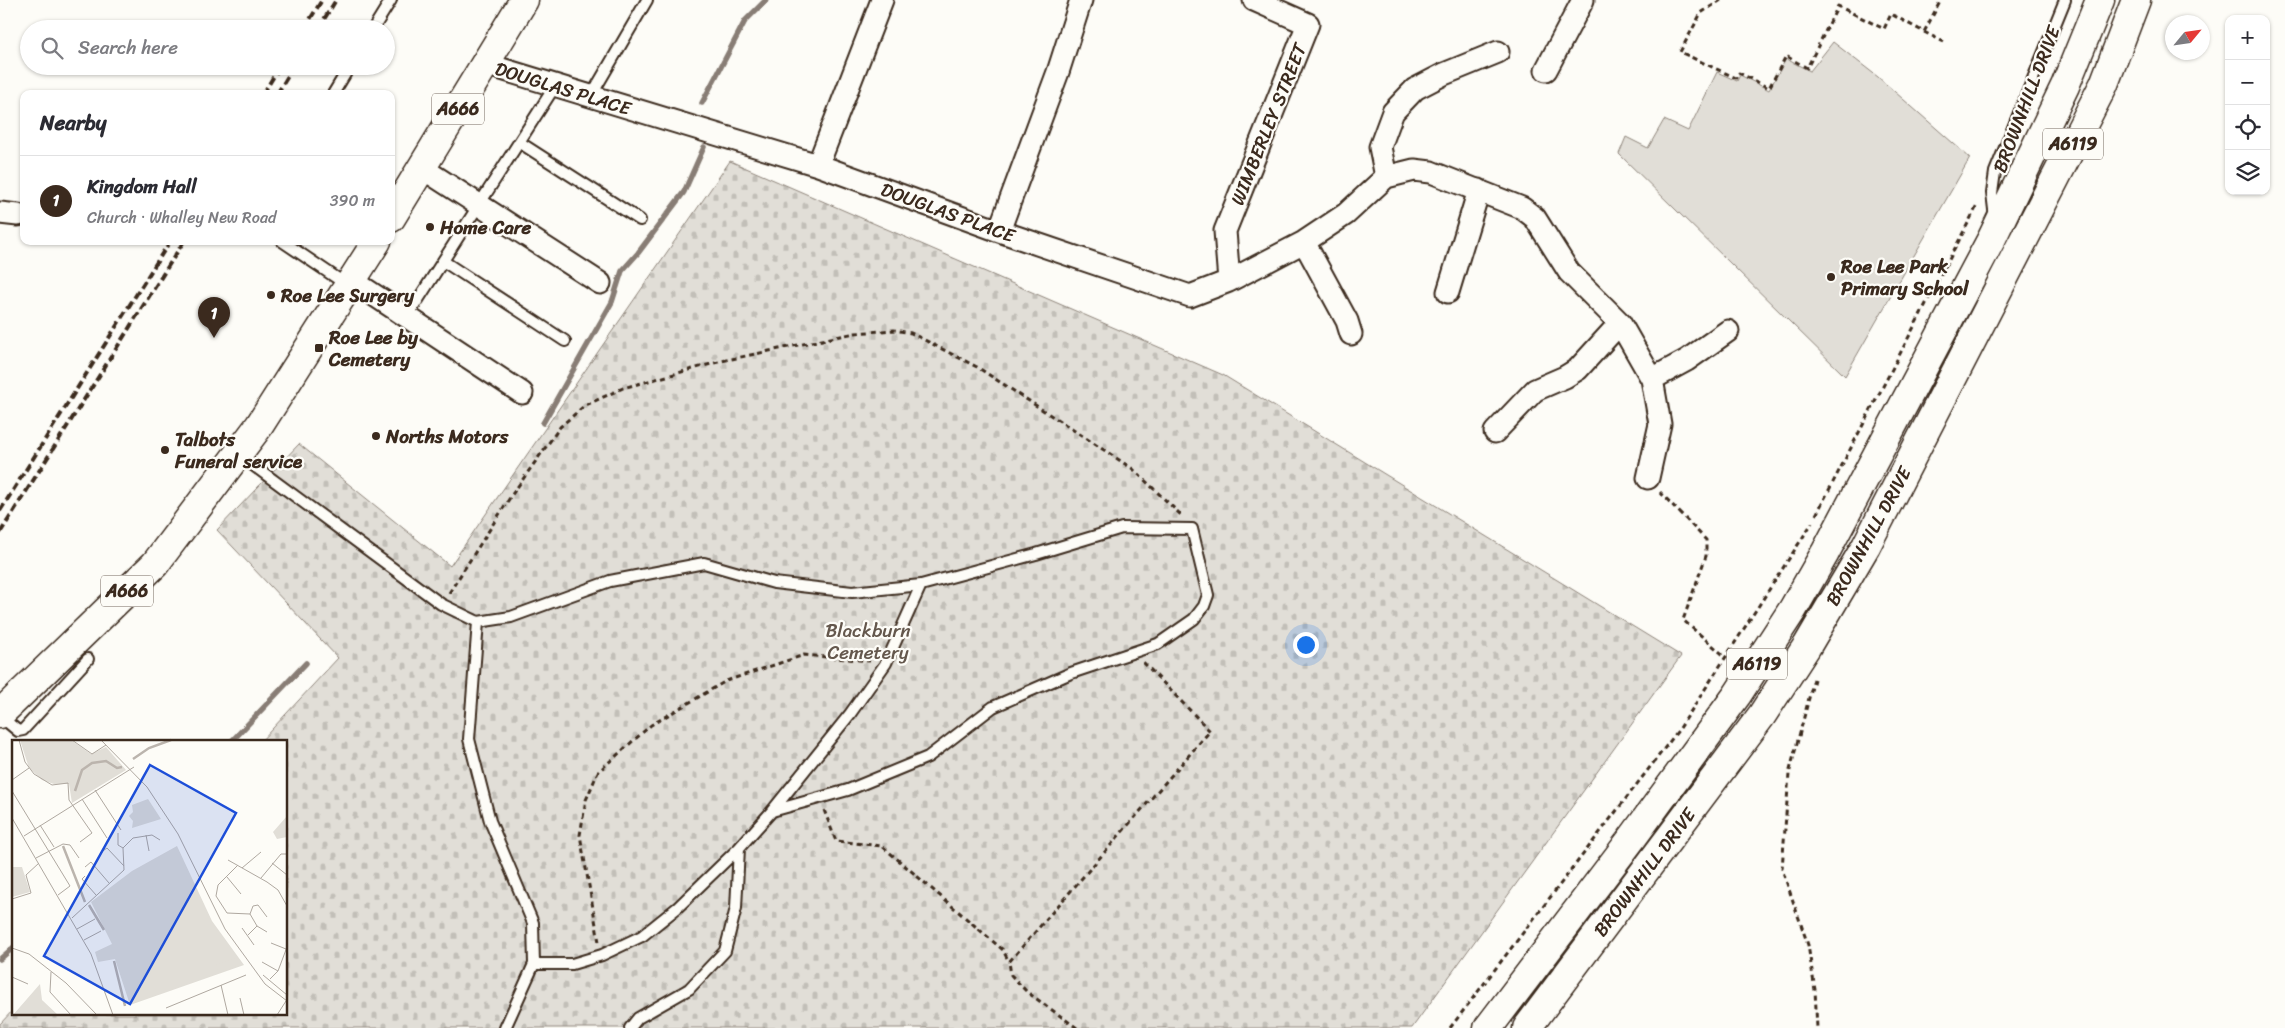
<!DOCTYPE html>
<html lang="en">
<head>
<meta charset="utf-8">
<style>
  :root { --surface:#fff; --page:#f2f2f3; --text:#2b2b33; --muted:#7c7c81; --line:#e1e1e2; --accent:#3b2a1e }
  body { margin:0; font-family:Sriracha,sans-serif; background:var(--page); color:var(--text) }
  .controls { position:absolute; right:15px; top:15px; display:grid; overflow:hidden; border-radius:10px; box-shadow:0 1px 4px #0004 }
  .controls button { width:45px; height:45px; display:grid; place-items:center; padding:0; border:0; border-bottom:1px solid var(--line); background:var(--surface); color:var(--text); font:25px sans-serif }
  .compass { position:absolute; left:2165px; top:15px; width:45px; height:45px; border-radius:50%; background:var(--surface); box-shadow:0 1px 4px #0004; rotate:61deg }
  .you { position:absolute; left:1305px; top:644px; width:18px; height:18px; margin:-12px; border:4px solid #fff; border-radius:50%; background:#1a73e8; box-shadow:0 0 0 8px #1a73e833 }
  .badge { display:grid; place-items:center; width:32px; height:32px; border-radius:50%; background:var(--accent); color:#fff; font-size:16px; font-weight:700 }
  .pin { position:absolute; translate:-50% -41px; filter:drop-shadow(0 1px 2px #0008) }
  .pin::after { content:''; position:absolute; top:26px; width:18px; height:15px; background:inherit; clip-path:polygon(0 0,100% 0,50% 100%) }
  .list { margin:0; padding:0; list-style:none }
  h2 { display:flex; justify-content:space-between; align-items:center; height:65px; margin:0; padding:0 20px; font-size:21px }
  h2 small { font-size:16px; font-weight:400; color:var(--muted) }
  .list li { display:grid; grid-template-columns:32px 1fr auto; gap:15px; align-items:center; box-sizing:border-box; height:90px; padding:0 20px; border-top:1px solid var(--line) }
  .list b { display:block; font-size:19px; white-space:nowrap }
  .list p { margin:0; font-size:16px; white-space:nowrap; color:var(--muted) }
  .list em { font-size:16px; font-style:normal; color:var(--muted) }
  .icon { flex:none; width:28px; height:28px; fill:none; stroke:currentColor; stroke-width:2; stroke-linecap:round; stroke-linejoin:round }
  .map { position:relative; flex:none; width:2285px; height:1028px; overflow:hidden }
  .search { position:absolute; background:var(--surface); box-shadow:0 1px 4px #0004; left:20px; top:20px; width:375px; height:55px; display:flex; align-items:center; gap:12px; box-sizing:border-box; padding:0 18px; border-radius:28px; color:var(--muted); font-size:19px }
  .panel { position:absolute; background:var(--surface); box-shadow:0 1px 4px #0004; left:20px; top:90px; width:375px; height:155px; border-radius:10px }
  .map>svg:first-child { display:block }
  .grass { fill:#e1ded7; stroke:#8e847a }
  .cemetery { fill:url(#cemetery-stones); stroke:#8e847a }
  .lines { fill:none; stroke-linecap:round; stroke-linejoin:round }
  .stream { stroke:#887d74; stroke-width:5.5 }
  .lane-casing { stroke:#3b2a1e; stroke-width:14 }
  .street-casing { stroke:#3b2a1e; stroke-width:25 }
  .highway-casing { stroke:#3b2a1e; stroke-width:31 }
  .path { stroke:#3b2a1e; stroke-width:3; stroke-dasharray:5 4; stroke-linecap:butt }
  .lane { stroke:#fdfcf7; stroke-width:10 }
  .street { stroke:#fdfcf7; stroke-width:21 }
  .highway { stroke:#fdfcf7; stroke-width:28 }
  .rail { stroke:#3b2a1e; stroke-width:4; stroke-dasharray:8 4; stroke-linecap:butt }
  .poi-dot { fill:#3b2a1e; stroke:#fdfcf7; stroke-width:2 }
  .labels { text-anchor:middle; stroke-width:4.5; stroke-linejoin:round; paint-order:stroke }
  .shield { fill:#fdfcf7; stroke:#75695f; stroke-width:1 }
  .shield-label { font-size:18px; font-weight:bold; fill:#3b2a1e }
  .street-label { font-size:19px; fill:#3b2a1e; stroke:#fdfcf7 }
  .poi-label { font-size:19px; font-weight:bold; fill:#3b2a1e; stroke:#fdfcf7; text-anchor:start }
  .park-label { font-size:19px; fill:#64574c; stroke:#fdfcf7 }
  .inset-river { fill:none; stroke:#bbb4ad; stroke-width:2.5 }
  .inset-road { fill:none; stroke:#afa8a0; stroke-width:1 }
  .view { fill:#1d4ed8; fill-opacity:0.15; stroke:#1d4ed8; stroke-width:2.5 }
  .inset-edge { fill:none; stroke:#3b2a1e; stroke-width:2.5 }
</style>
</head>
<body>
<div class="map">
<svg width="2285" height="1028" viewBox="0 0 2285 1028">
  <defs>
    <pattern id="cemetery-stones" width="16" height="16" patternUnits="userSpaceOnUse" patternTransform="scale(1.25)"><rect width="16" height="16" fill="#e1ded7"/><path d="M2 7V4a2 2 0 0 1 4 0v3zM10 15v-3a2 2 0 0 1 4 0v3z" fill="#c2bfb8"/></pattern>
  </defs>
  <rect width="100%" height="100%" fill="#fdfcf7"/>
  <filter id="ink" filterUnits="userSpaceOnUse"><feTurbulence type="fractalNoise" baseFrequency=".02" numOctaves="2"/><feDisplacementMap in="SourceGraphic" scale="10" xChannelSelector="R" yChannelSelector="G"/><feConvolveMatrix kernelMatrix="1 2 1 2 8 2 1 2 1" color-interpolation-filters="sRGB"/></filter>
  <g filter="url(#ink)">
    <path class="grass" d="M1833 42 1878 77 1970 158 1845 376 1619 154 1626 137 1648 148 1664 120 1688 131 1717 72 1737 81 1740 75 1769 90 1786 59 1810 71Z"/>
    <path class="cemetery" d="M730 161 1223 375 1681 656 1412 1028H0V1024L14 1009V1014H286V742H260L338 658 217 530 299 444 450 566Z"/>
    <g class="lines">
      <path class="stream" d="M702 103 745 21 766 0
        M543 423 612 302 622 271 638 253 684 192 704 147
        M231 742 306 663
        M0 959 14 947"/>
      <g class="lane-casing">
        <path id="lane" d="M373 29 391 0
          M333 94 350 66
          M591 96 647 0
          M519 142 640 220
          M1995 218 1992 193 1995 172 2065 0
          M282 241 347 285
          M443 261 565 341
          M407 317 555 86
          M238 454 441 604 478 622 511 617 610 581 704 563 774 583 852 592 921 585 1036 554 1122 528 1192 529 1208 595 1204 606 1194 619 1158 644 1071 673 993 707 928 757 848 790 772 811 739 848 677 908 642 936 602 955 572 964H534L505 1028
          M478 622 469 739 490 821 533 923 534 964
          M0 716 18 731 23 730 88 659
          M772 811 850 714 886 663 921 585
          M630 1028 638 1018 689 989 725 951 736 908 739 848"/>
      </g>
      <g class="street-casing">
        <path id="street" d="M485 64 818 165 999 231 1190 296 1229 281 1304 242 1346 214 1386 177 1414 170 1431 172 1522 208 1535 218 1569 272 1620 323 1652 379 1660 424 1648 478
          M1546 70 1583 0
          M818 165 882 0
          M422 168 600 283
          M1386 177 1380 147 1393 112 1415 89 1444 74 1498 52
          M0 213 18 215
          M999 231 1058 72 1081 0
          M1304 242 1347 321 1351 334
          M353 281 522 393
          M1229 281 1225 231 1308 24 1254 0
          M1448 292 1479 190
          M1652 379 1687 360 1728 331
          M1495 432 1535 390 1565 377 1578 369 1620 323"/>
      </g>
      <g class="highway-casing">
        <path id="highway" d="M391 218 524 0
          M0 714 155 564 259 426 377 241
          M1488 1028 1633 837 1737 695 1793 609 1825 553 1992 238 2065 86 2100 0
          M1527 1028 1762 715 1807 646 1866 546 2104 84 2136 0"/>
      </g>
      <path class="path" d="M1721 0 1701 13 1680 52 1736 78 1739 73 1769 88 1786 56 1807 68 1838 6 1884 29 1891 14 1924 32 1940 2
        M1924 32 1944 42
        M1660 492 1706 540V556L1683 620 1727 658
        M1816 515 1978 204
        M449 593 511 496 560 427 584 406 623 388 722 361 855 333 894 330 911 333 977 367 1133 469 1181 515
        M1814 679 1789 774 1782 869 1808 945 1815 990 1817 1028
        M824 810 836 841 882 846 1003 950 1009 962
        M599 942 580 835 586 800 598 772 651 725 726 681 804 655 870 661
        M1077 1028 1027 992 1011 975 1009 962 1210 731 1143 662
        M1450 1028 1680 728 1812 523"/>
      <use href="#lane" class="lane"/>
      <use href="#street" class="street"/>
      <use href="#highway" class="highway"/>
      <path class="rail" d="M304 29 322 0
        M318 29 336 0
        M263 94 280 66
        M277 94 294 66
        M0 511 170 241
        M0 533 184 241"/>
    </g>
  </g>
  <g class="poi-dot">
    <circle cx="430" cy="227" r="5"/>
    <circle cx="1831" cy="277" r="5"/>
    <circle cx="271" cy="295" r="5"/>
    <rect x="314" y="343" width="10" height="10" rx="2.5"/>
    <circle cx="376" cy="436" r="5"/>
    <circle cx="165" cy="450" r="5"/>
  </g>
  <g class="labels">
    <g class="shield">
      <rect x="432" y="93.5" width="52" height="31" rx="4"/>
      <rect x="2043" y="128.5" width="60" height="31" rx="4"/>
      <rect x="101" y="575.5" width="52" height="31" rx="4"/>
      <rect x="1727" y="648.5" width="60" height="31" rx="4"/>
    </g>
    <g class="shield-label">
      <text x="458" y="115">A666</text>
      <text x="2073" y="150">A6119</text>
      <text x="127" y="597">A666</text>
      <text x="1757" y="670">A6119</text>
    </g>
    <g class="street-label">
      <text transform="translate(563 88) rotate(17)" y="7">DOUGLAS PLACE</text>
      <text transform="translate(2026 99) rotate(-69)" y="7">BROWNHILL DRIVE</text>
      <text transform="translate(1268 124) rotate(-68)" y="7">WIMBERLEY STREET</text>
      <text transform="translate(948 212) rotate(20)" y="7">DOUGLAS PLACE</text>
      <text transform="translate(1868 536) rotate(-61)" y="7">BROWNHILL DRIVE</text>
      <text transform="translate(1644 872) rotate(-53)" y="7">BROWNHILL DRIVE</text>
    </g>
    <g class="poi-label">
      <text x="440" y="234">Home Care</text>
      <text x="1841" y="273">Roe Lee Park<tspan x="1841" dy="22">Primary School</tspan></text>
      <text x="281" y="302">Roe Lee Surgery</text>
      <text x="329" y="344">Roe Lee by<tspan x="329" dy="22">Cemetery</tspan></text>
      <text x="386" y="443">Norths Motors</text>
      <text x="175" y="446">Talbots<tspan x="175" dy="22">Funeral service</tspan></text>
    </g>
    <g class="park-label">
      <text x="868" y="637">Blackburn<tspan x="868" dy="22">Cemetery</tspan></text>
    </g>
  </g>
  <g transform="translate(12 740)">
    <rect width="275" height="275" fill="#fdfcf7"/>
    <path d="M136 59 149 79 120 88 121 81 117 76 121 72 120 65ZM0 127H10L18 152 0 157Z" fill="#e1ded7"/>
    <path d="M8 0H59L79 14 94 7 114 30 60 63 57 44H42L30 40 17 28ZM275 76V97L265 99 261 92Z" fill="#e1ded7"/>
    <path d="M165 106 200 181 232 225 118 265 103 219 86 222 83 212 100 204 79 162 120 131Z" fill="#e1ded7"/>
    <path d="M225 218 226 225 206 233 204 225ZM28 244 30 260 46 275H1Z" fill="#e1ded7"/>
    <path class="inset-river" d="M121 19 137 8 159 0M63 51 70 30 80 23 94 21 105 28 110 27M51 106 73 162M77 165 92 190M102 221 113 266"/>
    <path class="inset-road" d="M7 0 13 22 22 34 40 45 56 43 57 60 80 93 68 102M60 0 80 14 94 5M89 0 135 47 166 94 213 189 253 244 275 261M0 40 17 28M83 50 109 90M0 51 58 146 46 155M70 59 95 98M0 78 79 214 101 275M28 85 42 107M106 93V105L111 108M134 95 137 111M12 96 122 27M111 108 121 98 140 95 148 100M88 113 95 108 112 126M24 118 51 104 58 105 67 118M216 120 255 142 266 150 275 166M260 123 275 135M226 125 206 145 204 156 215 173 238 174 245 186M73 127 79 122 97 143M230 128 249 112M73 136 70 139 84 155M215 137 229 154M249 138 269 114H275M0 159 19 153 14 135 27 123M0 170V192M238 174 241 166 246 165 255 177M60 178 112 130 111 108M230 188 242 205M65 189 83 179M236 195 245 186 255 192M72 200 89 191M259 203 274 209M0 208 17 214 54 243 85 275M250 222 266 231M39 232 38 252 59 275M251 235 275 255M0 237 16 244M258 239 266 231 275 207M209 245 216 275M228 258 232 275M154 268 234 235M265 275 274 261"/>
    <path class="view" d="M138 25 224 73 118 264 32 216Z"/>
    <rect width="275" height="275" class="inset-edge"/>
  </g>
</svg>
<div class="controls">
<button>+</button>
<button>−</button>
<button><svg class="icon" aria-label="locate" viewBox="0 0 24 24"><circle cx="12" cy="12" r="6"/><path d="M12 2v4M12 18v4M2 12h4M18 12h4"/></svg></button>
<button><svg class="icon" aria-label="layers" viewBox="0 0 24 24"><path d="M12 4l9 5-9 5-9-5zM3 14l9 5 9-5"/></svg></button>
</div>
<svg class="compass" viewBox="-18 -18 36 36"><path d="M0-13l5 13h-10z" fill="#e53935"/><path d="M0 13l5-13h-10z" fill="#7c7c81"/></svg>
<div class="you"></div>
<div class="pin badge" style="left:214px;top:338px">1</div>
<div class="search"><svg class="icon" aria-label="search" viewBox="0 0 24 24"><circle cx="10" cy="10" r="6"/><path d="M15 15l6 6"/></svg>Search here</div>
<section class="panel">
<h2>Nearby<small></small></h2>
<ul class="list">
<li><span class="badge">1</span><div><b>Kingdom Hall</b><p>Church · Whalley New Road</p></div><em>390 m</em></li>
</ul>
</section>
</div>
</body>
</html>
